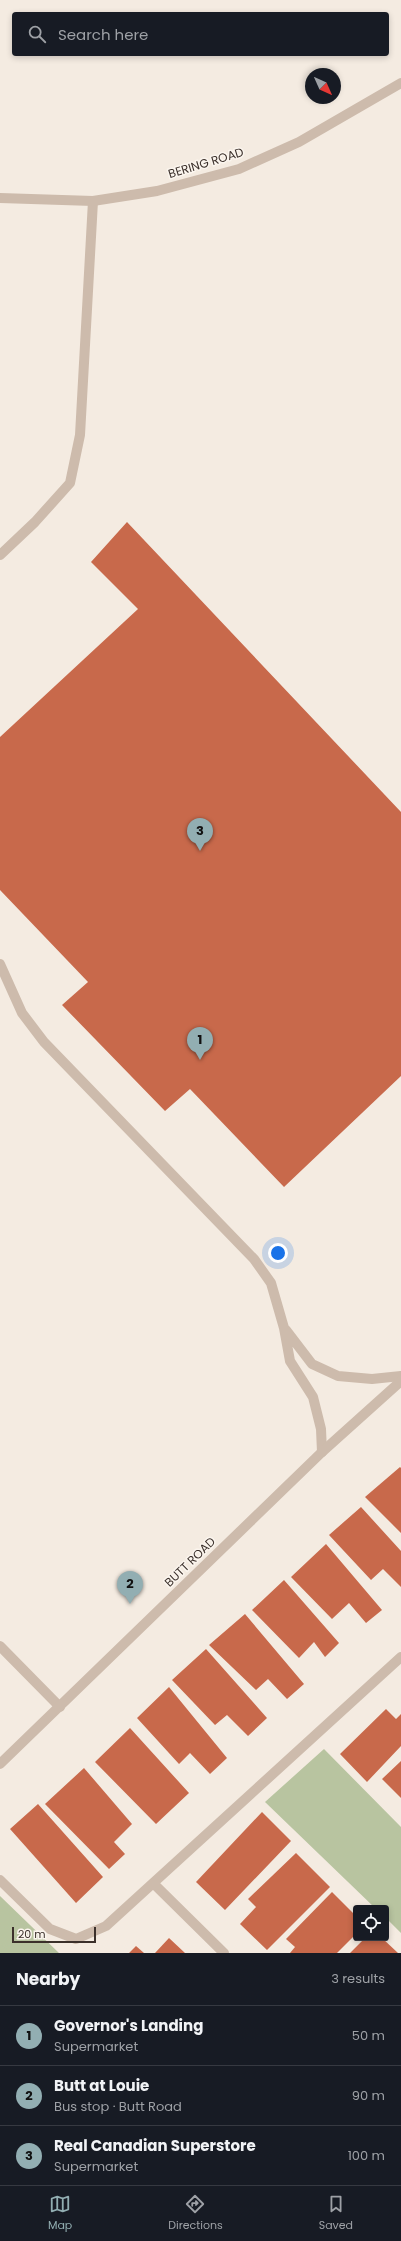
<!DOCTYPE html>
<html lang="en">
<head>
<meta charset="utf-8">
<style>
  :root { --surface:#171b24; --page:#20242c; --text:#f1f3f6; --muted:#9ea1a6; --line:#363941; --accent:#92aeb2 }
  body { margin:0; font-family:Poppins,sans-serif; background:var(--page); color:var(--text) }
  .controls { position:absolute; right:12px; bottom:12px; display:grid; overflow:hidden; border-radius:4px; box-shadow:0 2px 6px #0003 }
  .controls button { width:36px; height:36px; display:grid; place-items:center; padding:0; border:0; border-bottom:1px solid var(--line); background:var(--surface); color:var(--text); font:20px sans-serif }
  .compass { position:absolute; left:305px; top:68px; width:36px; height:36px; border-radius:50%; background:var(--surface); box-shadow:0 2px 6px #0003; rotate:135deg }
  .scale { position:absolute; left:12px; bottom:10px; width:84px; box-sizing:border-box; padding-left:4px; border:2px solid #3b302b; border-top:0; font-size:11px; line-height:14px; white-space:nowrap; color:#3b302b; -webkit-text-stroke:3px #fbf5ee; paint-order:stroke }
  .you { position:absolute; left:278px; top:1253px; width:14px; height:14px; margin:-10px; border:3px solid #fff; border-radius:50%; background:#1a73e8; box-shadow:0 0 0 6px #1a73e833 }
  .badge { display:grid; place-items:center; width:26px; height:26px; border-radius:50%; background:var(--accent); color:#111; font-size:13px; font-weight:700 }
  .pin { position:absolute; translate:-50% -33px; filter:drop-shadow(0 1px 2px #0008) }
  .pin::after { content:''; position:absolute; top:21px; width:14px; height:12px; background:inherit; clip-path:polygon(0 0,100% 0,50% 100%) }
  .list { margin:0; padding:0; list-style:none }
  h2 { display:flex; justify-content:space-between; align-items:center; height:52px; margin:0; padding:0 16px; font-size:17px }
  h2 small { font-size:13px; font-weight:400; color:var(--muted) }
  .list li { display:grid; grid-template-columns:26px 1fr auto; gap:12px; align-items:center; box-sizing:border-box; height:60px; padding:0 16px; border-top:1px solid var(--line) }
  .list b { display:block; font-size:15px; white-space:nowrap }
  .list p { margin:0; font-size:13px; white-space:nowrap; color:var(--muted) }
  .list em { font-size:13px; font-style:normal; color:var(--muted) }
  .icon { flex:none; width:22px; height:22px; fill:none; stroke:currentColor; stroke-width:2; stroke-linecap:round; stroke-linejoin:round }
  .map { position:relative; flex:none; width:401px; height:1953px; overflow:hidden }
  .search { position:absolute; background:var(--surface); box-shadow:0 2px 6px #0003; left:12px; right:12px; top:12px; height:44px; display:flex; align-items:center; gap:10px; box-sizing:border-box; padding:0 14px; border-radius:4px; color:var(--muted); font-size:15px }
  .sheet { height:232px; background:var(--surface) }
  nav { display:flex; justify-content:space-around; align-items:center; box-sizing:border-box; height:56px; border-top:1px solid var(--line); background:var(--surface); font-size:11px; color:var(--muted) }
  nav a { display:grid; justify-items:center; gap:2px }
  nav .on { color:var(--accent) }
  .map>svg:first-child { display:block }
  .green { fill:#b8c4a0 }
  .building { fill:#c8694b }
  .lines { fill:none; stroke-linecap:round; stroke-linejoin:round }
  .service { stroke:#cdbbac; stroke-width:10 }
  .minor { stroke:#cdbbac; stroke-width:10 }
  .tertiary { stroke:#cdbbac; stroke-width:10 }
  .labels { text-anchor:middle; stroke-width:3; stroke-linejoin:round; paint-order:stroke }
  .street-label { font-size:12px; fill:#3b302b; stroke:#fbf5ee }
</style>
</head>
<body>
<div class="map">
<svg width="401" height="1953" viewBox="0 0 401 1953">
  <rect width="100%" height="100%" fill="#f4ebe1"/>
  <path class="green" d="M324 1749 401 1827V1933L386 1918V1908H375L265 1802Z
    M0 1896 59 1953H0Z"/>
  <path class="building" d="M127 522 401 812V1076L284 1187 190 1089 165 1111 62 1005 88 982 0 890V737L138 609 91 562Z
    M400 1467 401 1468V1533L365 1497Z
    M361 1507 401 1551V1587L383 1569 371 1580 329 1535Z
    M326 1544 382 1610 366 1623 349 1603 332 1619 291 1577Z
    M284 1580 339 1643 325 1657 314 1642 299 1658 252 1610Z
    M245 1614 304 1684 287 1699 268 1679 256 1690 209 1645Z
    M206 1649 267 1718 248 1736 227 1715 215 1725 172 1680Z
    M169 1687 227 1758 210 1774 190 1753 179 1764 137 1718Z
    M386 1709 396 1719 401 1714V1746L367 1782 340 1754Z
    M130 1728 189 1793 156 1824 95 1762Z
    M401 1761V1798L382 1779Z
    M84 1768 132 1824 114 1842 125 1854 109 1869 45 1804Z
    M38 1804 103 1877 76 1903 10 1829Z
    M262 1812 291 1841 225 1910 196 1882Z
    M296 1853 330 1887 267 1950 240 1924 256 1907 248 1899Z
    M332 1892 356 1916V1934L337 1953H290L295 1947 286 1939Z
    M169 1938 185 1953H155Z
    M365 1938H382L398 1953H350Z
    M136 1946 144 1953H129Z"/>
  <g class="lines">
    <path class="service" d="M0 555 35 522 70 483 80 435 93 201
      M0 964 22 1013 44 1042 254 1259 271 1283 284 1328 290 1361 313 1397 321 1429 322 1452
      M286 1330 312 1364 338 1376 372 1379 401 1376
      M0 1646 60 1707
      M0 1880 50 1929 76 1939 106 1926 401 1657
      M154 1884 224 1953"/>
    <path class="minor" d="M0 198 93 201 157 191 239 169 299 142 401 83"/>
    <path class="tertiary" d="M0 1764 322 1452 401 1381"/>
  </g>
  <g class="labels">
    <g class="street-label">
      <text transform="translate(206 163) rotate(-17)" y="4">BERING ROAD</text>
      <text transform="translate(190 1562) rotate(-44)" y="4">BUTT ROAD</text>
    </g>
  </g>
</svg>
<div class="controls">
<button><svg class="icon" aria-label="locate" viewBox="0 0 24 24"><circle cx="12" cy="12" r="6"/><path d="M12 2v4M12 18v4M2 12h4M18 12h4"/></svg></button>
</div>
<svg class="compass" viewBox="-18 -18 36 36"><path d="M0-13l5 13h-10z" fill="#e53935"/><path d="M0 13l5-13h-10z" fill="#9ea1a6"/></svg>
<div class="scale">20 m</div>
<div class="you"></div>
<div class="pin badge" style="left:200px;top:1060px">1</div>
<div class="pin badge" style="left:130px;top:1604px">2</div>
<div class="pin badge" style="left:200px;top:851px">3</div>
<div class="search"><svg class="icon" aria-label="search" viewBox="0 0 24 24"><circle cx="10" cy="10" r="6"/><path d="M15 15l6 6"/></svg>Search here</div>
</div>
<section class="sheet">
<h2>Nearby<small>3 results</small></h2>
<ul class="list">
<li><span class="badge">1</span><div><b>Governor's Landing</b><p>Supermarket</p></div><em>50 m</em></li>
<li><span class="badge">2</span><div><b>Butt at Louie</b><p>Bus stop · Butt Road</p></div><em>90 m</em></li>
<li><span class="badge">3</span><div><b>Real Canadian Superstore</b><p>Supermarket</p></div><em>100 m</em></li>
</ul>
</section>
<nav>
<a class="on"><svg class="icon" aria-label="map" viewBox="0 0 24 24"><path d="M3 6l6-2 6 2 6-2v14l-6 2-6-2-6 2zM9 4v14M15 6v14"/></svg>Map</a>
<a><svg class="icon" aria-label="directions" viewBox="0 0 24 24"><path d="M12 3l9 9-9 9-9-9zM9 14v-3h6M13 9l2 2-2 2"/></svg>Directions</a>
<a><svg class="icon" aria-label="saved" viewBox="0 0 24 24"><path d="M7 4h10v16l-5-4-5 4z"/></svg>Saved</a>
</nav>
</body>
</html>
